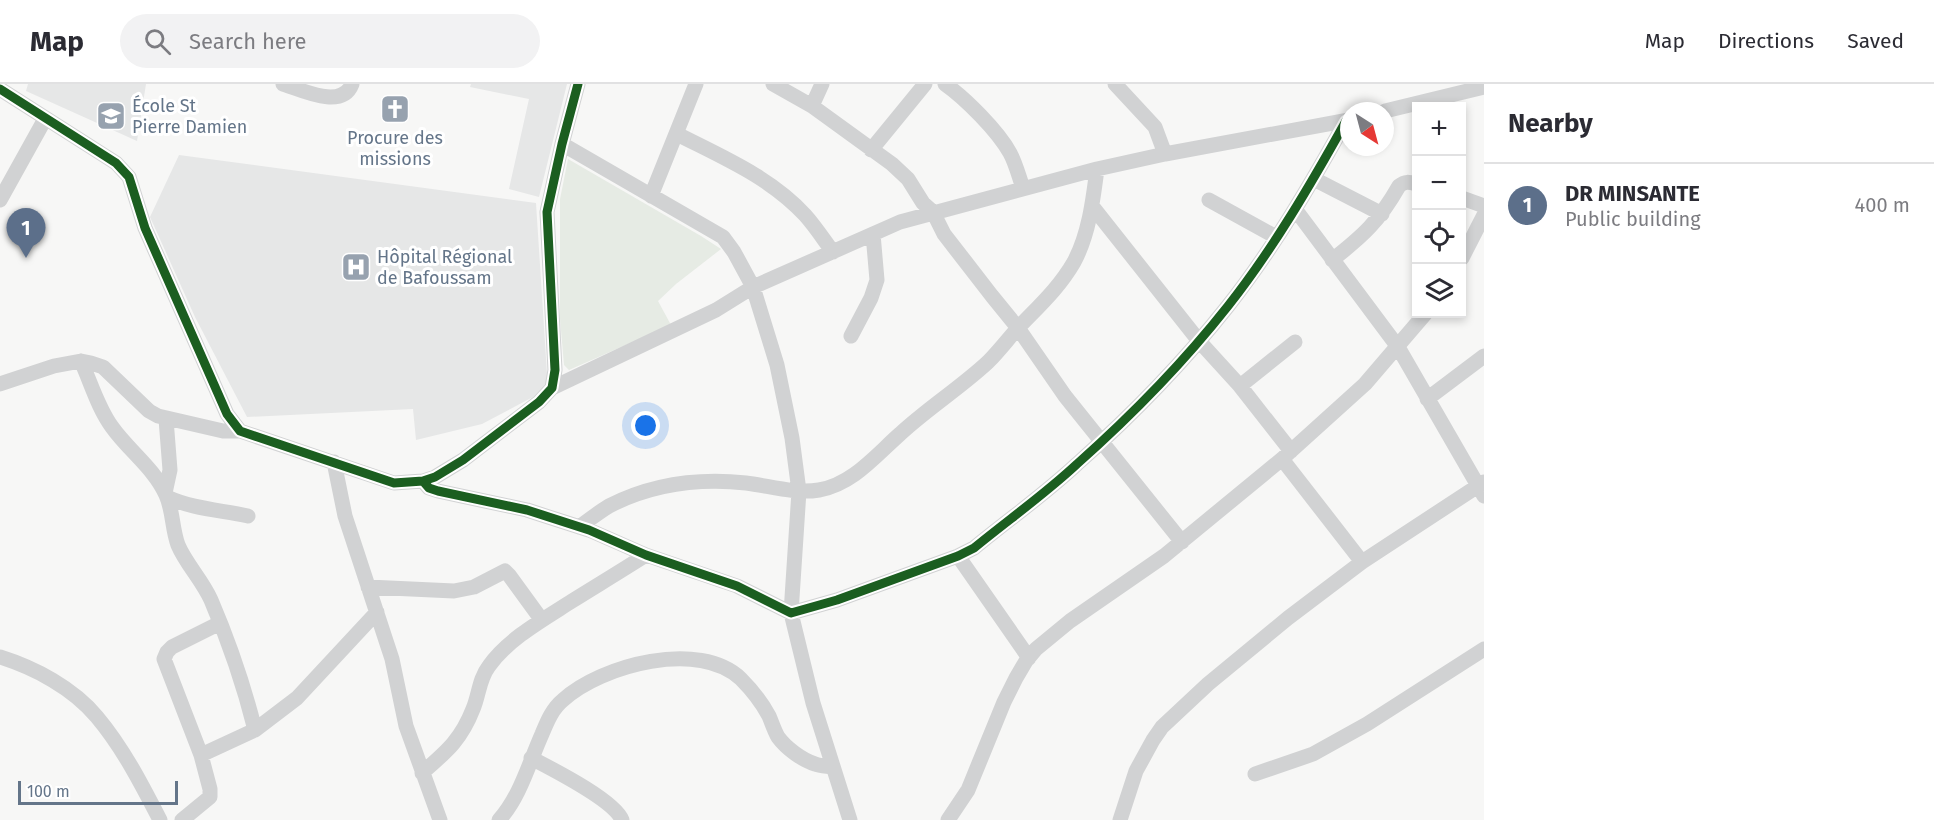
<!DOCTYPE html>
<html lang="en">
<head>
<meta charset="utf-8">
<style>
  :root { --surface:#fff; --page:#f2f2f3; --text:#2b2b33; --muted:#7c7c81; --line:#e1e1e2; --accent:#111827 }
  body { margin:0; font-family:"Fira Sans",sans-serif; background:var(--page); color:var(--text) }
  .controls { position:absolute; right:18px; top:18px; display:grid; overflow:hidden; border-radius:0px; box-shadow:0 3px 9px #0003 }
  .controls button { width:54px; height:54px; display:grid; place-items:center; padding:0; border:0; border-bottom:2px solid var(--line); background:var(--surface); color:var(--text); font:30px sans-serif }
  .compass { position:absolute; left:1340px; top:18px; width:54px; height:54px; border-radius:50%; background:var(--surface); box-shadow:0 3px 9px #0003; rotate:144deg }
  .scale { position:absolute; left:18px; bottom:15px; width:160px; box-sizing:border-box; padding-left:6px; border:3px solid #647589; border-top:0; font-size:16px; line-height:21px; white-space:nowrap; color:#647589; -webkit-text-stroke:4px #fff; paint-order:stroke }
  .you { position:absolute; left:646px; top:342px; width:21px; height:21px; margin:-15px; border:4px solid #fff; border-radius:50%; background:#1a73e8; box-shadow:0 0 0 9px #1a73e833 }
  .badge { display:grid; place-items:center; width:39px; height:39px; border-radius:50%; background:var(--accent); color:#fff; font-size:20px; font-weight:700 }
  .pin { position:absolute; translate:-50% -50px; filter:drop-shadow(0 2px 3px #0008) }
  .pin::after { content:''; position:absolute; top:32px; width:21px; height:18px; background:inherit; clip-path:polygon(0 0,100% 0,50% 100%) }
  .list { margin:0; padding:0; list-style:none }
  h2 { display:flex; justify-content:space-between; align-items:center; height:78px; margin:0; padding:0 24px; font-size:26px }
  h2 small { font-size:20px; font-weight:400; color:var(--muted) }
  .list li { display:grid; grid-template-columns:39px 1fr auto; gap:18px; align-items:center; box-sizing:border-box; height:84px; padding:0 24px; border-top:2px solid var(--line) }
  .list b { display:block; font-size:22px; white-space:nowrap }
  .list p { margin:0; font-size:20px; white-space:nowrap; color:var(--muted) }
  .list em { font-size:20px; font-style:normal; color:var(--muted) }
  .icon { flex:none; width:33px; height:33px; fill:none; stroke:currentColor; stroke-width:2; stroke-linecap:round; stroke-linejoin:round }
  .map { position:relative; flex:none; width:1484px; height:736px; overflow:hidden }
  header { display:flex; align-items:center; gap:36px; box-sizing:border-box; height:84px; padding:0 30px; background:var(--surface); border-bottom:2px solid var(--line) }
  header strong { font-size:28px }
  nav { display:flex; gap:33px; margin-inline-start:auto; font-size:21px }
  .search { width:420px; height:54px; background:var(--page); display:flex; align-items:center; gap:15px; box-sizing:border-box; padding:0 21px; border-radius:33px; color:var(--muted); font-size:22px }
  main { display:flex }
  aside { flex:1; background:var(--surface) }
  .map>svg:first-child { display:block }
  .built { fill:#e6e7e7 }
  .green { fill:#e6ebe4 }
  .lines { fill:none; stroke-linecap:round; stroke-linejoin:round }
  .minor { stroke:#d1d2d3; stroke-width:15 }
  .cycleway-casing { stroke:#fff; stroke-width:13 }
  .cycleway { stroke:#1b5e20; stroke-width:9 }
  .labels { text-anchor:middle; stroke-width:6; stroke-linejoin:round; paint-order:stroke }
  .poi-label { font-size:18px; fill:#647589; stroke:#fff; text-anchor:start }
</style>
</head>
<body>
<header>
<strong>Map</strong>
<div class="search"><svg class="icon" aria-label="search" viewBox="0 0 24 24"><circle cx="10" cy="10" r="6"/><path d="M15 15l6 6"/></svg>Search here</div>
<nav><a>Map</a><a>Directions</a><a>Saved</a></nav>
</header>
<main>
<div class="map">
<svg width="1484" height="736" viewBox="0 0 1484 736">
  <rect width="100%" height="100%" fill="#f7f7f6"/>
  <path class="built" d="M28 0H146L137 57 26 7Z
    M471 0H567L539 113 509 105 529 15 470 3Z
    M179 71 536 119 548 305 482 340 416 356 413 325 247 333 195 233 150 133Z"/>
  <path class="green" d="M568 75 701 152 721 165 676 200 658 217 671 241 569 286 564 281 560 235V115Z"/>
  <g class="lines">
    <path class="minor" d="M283 0C302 6 342 26 352 0
      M773 0 812 22 892 80 908 95 923 119 933 128 944 150 992 212 1018 244 1065 312 1182 458
      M945 0C965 14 998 47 1010 69 1016 80 1019 93 1023 104
      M1115 0 1155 43 1165 70
      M0 5 116 79 129 93 145 144 227 330 240 347 394 399 423 397 435 393 463 376 539 318 552 304 555 286 547 128 562 60 578 0
      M812 22 822 0
      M1385 27 1484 3
      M677 50C722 73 770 93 805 131 815 142 824 156 833 168
      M562 60 723 153 734 168 753 203 777 281 792 354 799 407 791 529 813 619 850 736
      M871 66 925 0
      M1314 95 1382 130
      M651 112 696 0
      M1462 114 1484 122
      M0 116 45 35
      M1209 116 1276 153
      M1092 122 1199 257 1240 302 1295 258
      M1295 125 1398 263 1484 412
      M1462 174 1484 131
      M1332 176C1364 151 1379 137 1399 102 1405 97 1409 98 1416 100
      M851 252 871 214 877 196 873 150
      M81 277C91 299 98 324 112 343 129 367 154 384 166 411 173 426 172 445 178 461 186 480 202 496 211 516 229 558 244 602 255 646L201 671 164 575 167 568 172 563 220 539
      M0 300 54 282 81 277 91 279 103 283 149 327 158 332 223 347H240
      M1240 302 1291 367
      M552 304 716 226 753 203 900 138 1097 85 1165 70 1349 36
      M1427 315 1484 272
      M1282 375 1362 478
      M334 378 345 432 392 575 406 642 440 736
      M423 397 429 404 438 407 527 426 589 446 646 471 737 502 791 529 837 516 958 472 974 464C1008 436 1045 410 1077 380 1131 332 1183 279 1228 222 1273 165 1311 100 1346 37
      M165 409 170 386 166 335
      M167 413C193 425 221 426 248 432
      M579 443C589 436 599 428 609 422 652 400 699 394 746 399 770 402 795 410 819 406 853 400 876 371 900 350 928 324 960 304 988 278 999 267 1008 255 1018 244 1039 222 1059 204 1074 178 1089 150 1093 116 1097 85
      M958 472 1029 574
      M368 503 454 507 474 503 505 487 509 491 541 535
      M0 573C35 584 73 604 97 633 123 664 142 701 160 736
      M255 646 297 614 377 528
      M531 674C552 685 614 716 622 736
      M422 689C446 668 461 656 473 625 479 611 479 595 489 582 508 555 544 535 572 517 596 502 621 487 646 471
      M1255 690 1313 670 1367 640 1484 565
      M182 736 210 713V705L201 671
      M499 736C520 713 529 679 542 650 547 638 552 625 563 616 601 581 700 555 741 595 752 606 762 619 769 632 772 639 774 646 778 653 786 664 802 676 815 680 820 682 827 682 833 683
      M948 736 968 706 1004 618 1016 594 1026 577 1036 565 1070 537 1164 472 1282 375 1365 300 1425 230
      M1120 736 1136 687 1153 656 1162 643 1208 600 1288 534 1362 478 1484 398"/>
    <g class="cycleway-casing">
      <path id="cycleway" d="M0 5 116 79 129 93 145 144 227 330 240 347 394 399 423 397 435 393 463 376 539 318 552 304 555 286 547 128 562 60 578 0
        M423 397 429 404 438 407 527 426 589 446 646 471 737 502 791 529 837 516 958 472 974 464C1008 436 1045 410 1077 380 1131 332 1183 279 1228 222 1273 165 1311 100 1346 37"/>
    </g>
    <use href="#cycleway" class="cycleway"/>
  </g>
  <defs>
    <g id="church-square" transform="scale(1.5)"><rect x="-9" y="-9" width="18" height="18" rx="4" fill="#97a2af" stroke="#fff"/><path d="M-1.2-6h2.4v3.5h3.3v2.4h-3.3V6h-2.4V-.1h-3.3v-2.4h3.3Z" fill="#fff"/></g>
    <g id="school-square" transform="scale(1.5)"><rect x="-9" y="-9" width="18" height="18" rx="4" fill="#97a2af" stroke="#fff"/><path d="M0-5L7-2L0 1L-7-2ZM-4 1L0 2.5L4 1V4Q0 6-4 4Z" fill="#fff"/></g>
    <g id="hospital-square" transform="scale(1.5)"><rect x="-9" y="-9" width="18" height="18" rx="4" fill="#97a2af" stroke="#fff"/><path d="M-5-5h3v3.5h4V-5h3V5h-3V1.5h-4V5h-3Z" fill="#fff"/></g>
  </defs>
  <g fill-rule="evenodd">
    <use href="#church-square" x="395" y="25"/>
    <use href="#school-square" x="111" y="32"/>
    <use href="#hospital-square" x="356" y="183"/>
  </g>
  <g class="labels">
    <g class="poi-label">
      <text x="132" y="28">École St<tspan x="132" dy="21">Pierre Damien</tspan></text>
      <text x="395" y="60" text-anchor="middle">Procure des<tspan x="395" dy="21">missions</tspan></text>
      <text x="377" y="179">Hôpital Régional<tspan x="377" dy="21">de Bafoussam</tspan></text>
    </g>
  </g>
</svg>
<div class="controls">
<button>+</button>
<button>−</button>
<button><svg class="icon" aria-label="locate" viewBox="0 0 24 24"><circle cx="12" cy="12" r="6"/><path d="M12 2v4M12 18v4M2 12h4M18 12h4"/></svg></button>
<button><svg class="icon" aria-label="layers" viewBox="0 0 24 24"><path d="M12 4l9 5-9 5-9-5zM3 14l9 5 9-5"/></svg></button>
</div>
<svg class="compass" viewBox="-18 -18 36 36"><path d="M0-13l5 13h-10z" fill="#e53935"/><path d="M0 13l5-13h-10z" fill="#7c7c81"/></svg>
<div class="scale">100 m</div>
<div class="you"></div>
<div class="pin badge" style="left:26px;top:174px;background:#5c6f8a">1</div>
</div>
<aside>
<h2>Nearby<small></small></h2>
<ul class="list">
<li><span class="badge" style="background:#5c6f8a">1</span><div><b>DR MINSANTE</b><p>Public building</p></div><em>400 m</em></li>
</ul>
</aside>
</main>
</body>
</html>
